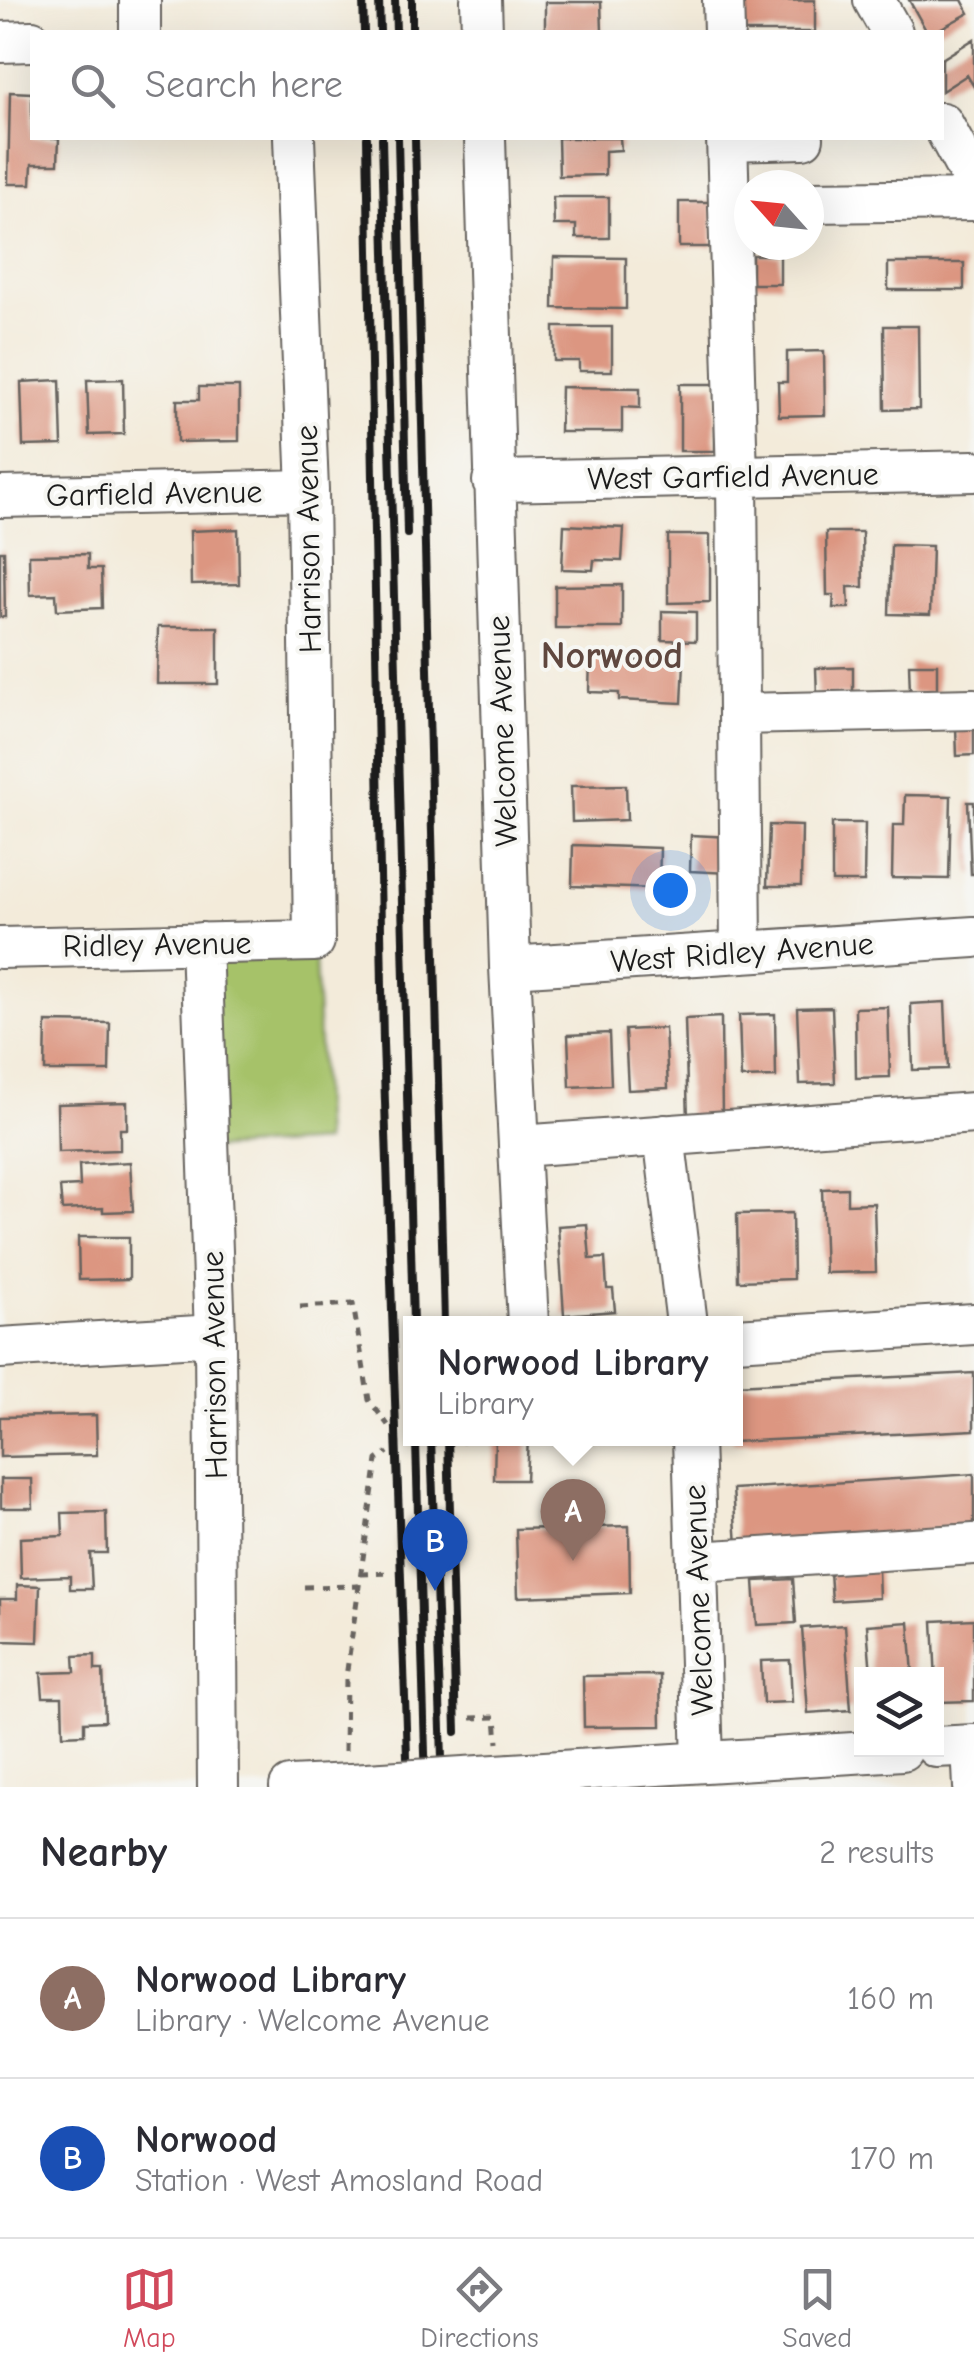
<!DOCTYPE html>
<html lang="en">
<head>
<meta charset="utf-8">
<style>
  :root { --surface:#fff; --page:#f2f2f3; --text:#2b2b33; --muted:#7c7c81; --line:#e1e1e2; --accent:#d1495b }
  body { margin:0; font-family:"Comic Neue",sans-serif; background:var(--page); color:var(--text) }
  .controls { position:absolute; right:30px; bottom:30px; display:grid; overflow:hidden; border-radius:0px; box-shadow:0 10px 40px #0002 }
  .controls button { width:90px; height:90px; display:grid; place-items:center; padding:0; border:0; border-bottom:2px solid var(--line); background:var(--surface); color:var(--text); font:50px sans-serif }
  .compass { position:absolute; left:734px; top:170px; width:90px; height:90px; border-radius:50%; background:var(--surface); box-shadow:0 10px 40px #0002; rotate:297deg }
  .you { position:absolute; left:670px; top:890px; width:35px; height:35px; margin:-25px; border:8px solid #fff; border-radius:50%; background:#1a73e8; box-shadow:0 0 0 15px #1a73e833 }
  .badge { display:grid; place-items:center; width:65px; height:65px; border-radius:50%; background:var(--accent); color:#fff; font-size:32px; font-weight:700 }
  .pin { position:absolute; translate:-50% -82px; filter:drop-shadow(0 2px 5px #0008) }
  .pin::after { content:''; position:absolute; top:52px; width:35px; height:30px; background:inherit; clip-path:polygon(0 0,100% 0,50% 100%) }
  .popup { position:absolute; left:403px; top:1316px; width:340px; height:130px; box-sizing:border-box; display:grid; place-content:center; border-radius:0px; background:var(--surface); filter:drop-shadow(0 2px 8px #0005); font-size:32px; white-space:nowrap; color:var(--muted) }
  .popup b { font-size:38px; color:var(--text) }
  .popup::after { content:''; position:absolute; left:50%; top:100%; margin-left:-20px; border:20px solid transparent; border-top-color:var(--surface) }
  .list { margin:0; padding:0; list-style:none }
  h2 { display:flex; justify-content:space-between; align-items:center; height:130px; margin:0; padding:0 40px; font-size:42px }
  h2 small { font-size:32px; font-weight:400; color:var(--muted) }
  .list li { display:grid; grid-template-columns:65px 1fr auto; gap:30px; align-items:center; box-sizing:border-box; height:160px; padding:0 40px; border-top:2px solid var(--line) }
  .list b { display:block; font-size:38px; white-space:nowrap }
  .list p { margin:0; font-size:32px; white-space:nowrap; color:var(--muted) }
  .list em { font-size:32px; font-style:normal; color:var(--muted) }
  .icon { flex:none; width:55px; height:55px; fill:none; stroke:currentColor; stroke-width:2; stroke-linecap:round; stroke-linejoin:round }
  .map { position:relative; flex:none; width:974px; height:1787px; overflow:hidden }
  .search { position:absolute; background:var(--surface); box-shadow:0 10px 40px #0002; left:30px; right:30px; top:30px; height:110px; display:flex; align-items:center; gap:25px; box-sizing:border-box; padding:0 35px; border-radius:0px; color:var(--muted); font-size:38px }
  .sheet { height:450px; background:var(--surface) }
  nav { display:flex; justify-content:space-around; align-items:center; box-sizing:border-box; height:140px; border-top:2px solid var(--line); background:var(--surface); font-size:28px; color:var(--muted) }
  nav a { display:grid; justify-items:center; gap:5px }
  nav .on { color:var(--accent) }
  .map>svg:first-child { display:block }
  .green { fill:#a6c269; stroke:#616f42; stroke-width:2.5 }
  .building { fill:#dc9681 }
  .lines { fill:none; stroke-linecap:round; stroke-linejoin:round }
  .minor-casing { stroke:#67645e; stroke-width:44 }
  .path { stroke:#67645e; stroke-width:5; stroke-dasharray:8 8; stroke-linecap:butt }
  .minor { stroke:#fff; stroke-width:40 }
  .rail { stroke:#1c1c1c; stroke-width:8 }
  .minor-bridge-casing { stroke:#67645e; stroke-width:44; stroke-linecap:butt }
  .minor-bridge { stroke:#fff; stroke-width:40 }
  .labels { text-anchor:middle; stroke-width:8; stroke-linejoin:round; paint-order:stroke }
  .street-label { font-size:32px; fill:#1c1c1c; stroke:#f6f6f2 }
  .quarter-label { font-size:38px; font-weight:bold; fill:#5f473f; stroke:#f6f6f2 }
</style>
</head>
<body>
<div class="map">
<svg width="974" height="1787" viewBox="0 0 974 1787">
  <rect width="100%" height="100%" fill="#f6f6f2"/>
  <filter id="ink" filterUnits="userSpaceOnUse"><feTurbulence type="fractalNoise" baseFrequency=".01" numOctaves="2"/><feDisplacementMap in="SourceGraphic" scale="20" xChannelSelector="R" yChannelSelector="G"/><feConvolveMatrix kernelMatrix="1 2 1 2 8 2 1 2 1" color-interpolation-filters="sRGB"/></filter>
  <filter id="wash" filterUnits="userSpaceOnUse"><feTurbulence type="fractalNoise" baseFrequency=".0048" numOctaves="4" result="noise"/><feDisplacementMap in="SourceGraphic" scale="40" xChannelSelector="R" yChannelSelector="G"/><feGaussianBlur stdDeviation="2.25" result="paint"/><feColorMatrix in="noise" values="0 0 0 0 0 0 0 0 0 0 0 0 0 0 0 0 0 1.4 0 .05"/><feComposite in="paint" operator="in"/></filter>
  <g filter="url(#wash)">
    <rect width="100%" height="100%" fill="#f3ebda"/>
    <path class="green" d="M314 941 324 1142 208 1149 201 943Z"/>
    <g id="blocks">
      <path class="building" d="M815 0V32H742L741 2Z
        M909 0H962L969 13 934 32H927Z
        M545 2H601L602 32H545Z
        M974 39V87L967 75 942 91V59Z
        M10 92 32 93V138H59L58 164H32L31 184H8Z
        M558 138H620L621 150 605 151V175L559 176Z
        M553 197H609V238H576V225H554Z
        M679 202H713V247H679Z
        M752 255H780V284H752Z
        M554 257 626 258V309L553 308Z
        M888 263H964V290H888Z
        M884 326H918L919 409 885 410Z
        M554 327H612V371H579V361H554Z
        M824 351 825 415 779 416 778 382H787V352Z
        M123 379 124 434 89 435 87 380Z
        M60 380 62 445 23 446 21 382Z
        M680 384H715V451H680Z
        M199 387H239V441L177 442V400H199Z
        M561 387 640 388V408L622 407V432H560Z
        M564 525 624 528 622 561 594 560 593 570 562 569Z
        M238 529 239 584 191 585 190 531Z
        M826 532H862L863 587H848L849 608H833L834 595H827Z
        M668 535H710V602L668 603Z
        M891 545 932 546 930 615 889 614Z
        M0 551H4L5 617H0Z
        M88 554V569H101L102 608 57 610 56 594 30 595 29 555Z
        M622 585V628H555V586Z
        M662 611 696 612V641L662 640Z
        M158 627H218V684H157Z
        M590 659 684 662 682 703 619 700V693L589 692Z
        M909 664H937V693H910Z
        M853 667V696H817L816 668Z
        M974 726V755L957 756 956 727Z
        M626 785 627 820 572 822 571 786Z
        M905 795 951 796 949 879 892 878 893 825H904Z
        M968 802H974V874H971Z
        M832 823H865L864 882H832Z
        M769 825 802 826 801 886H767Z
        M691 835 731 837 729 873 690 871Z
        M573 845 660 848 659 889 572 886Z
        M945 1002 948 1069 913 1070 911 1004Z
        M832 1007 835 1083 800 1084 797 1008Z
        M888 1007 890 1077 856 1078 855 1008Z
        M775 1014 776 1077 741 1078 739 1015Z
        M721 1017 722 1120H688L685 1019Z
        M46 1022 110 1023 109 1071H45Z
        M665 1028 668 1088 628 1090 625 1030Z
        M609 1033 611 1085 570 1087 568 1035Z
        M127 1102V1129H120V1150L58 1152 57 1104Z
        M130 1162 133 1211 103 1212V1208L62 1210 60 1187 80 1186 79 1165Z
        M847 1188V1204L874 1203 876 1272 825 1273 822 1189Z
        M792 1213 793 1279 738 1281 737 1214Z
        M587 1224 590 1259 605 1258 607 1289H613L615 1311 564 1315 558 1226Z
        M78 1237H129V1279L79 1280Z
        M974 1373V1430L733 1442 736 1385Z
        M96 1415 97 1455 0 1457V1417Z
        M495 1438H528L526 1480H494Z
        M974 1474V1530L737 1545 733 1489Z
        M1 1479H32L33 1508H1Z
        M106 1512 107 1553H90L92 1589H70V1576L21 1578 20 1538 63 1536 62 1513Z
        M629 1526 630 1593 518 1597 516 1529Z
        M878 1570 879 1598 832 1601 830 1572Z
        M793 1579 796 1623 757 1625 754 1581Z
        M17 1585 40 1586 38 1642 0 1641V1599H17Z
        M974 1619V1701L937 1702 933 1621Z
        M909 1622 913 1674H871L867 1625Z
        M845 1625 851 1710 808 1713 802 1628Z
        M95 1655V1670H103L105 1721 84 1722V1734L63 1735 62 1697H43L41 1673 75 1672 74 1656Z
        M790 1660 792 1702 763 1703 761 1661Z
        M660 1675 661 1726 584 1727 583 1676Z"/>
    </g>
  </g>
  <g filter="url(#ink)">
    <use href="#blocks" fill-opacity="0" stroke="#67645e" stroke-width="2.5"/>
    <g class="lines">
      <g class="minor-casing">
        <path id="minor" d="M140 0V32
          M481 0 482 32
          M723 0 724 32
          M874 0 892 32
          M0 42 32 41
          M942 123 974 182
          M485 138 510 967 528 1324
          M727 138 737 476 741 952
          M727 140 803 138
          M809 202 974 200
          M493 481 974 471
          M0 497 308 490
          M739 714 974 709
          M201 943 215 1335 218 1787
          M0 948 314 941 308 490 294 138
          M510 967 974 937
          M664 1135 687 1324
          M520 1146 974 1113
          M736 1339 974 1324
          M0 1348 215 1335
          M693 1438 703 1762
          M697 1562 974 1544
          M972 1745 974 1787
          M936 1747 974 1745
          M512 1774 902 1750
          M290 1787 351 1784"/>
      </g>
      <path class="path" d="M300 1307 353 1304 369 1400 388 1425
        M461 1444 462 1438
        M361 1574 392 1573
        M304 1587 359 1586
        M471 1718 496 1717 498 1743
        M345 1751 346 1677 377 1460 388 1452"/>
      <use href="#minor" class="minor"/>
      <path class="rail" d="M363 0 364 32
        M379 0 380 32
        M395 0 396 32
        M412 0V32
        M367 138 383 1043 408 1787
        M382 138 413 1324
        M398 138 407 534
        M415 138 444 1324
        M431 1438 443 1787
        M448 1438 456 1732
        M416 1443 426 1787"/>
      <g class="minor-bridge-casing">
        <path id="minor-bridge" d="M351 1784 512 1774"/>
      </g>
      <use href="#minor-bridge" class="minor-bridge"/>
    </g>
  </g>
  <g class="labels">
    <g class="street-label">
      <text transform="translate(733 476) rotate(-1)" y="11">West Garfield Avenue</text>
      <text transform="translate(154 493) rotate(-1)" y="11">Garfield Avenue</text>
      <text transform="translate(308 539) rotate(-91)" y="11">Harrison Avenue</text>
      <text transform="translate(502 731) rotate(-92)" y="11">Welcome Avenue</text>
      <text transform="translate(157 944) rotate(-1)" y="11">Ridley Avenue</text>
      <text transform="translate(742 952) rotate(-4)" y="11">West Ridley Avenue</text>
      <text transform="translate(214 1365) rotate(-91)" y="11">Harrison Avenue</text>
      <text transform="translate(698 1600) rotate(-92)" y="11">Welcome Avenue</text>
    </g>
    <g class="quarter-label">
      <text x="612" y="668">Norwood</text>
    </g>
  </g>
</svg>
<div class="controls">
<button><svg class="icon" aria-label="layers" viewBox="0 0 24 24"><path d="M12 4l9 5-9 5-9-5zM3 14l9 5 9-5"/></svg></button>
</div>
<svg class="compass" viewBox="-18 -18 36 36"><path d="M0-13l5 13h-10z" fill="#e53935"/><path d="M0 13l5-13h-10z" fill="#7c7c81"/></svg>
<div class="you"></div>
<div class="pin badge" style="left:573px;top:1561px;background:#8d6e63">A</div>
<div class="popup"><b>Norwood Library</b>Library</div>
<div class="pin badge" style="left:435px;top:1591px;background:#1a4fb4">B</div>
<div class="search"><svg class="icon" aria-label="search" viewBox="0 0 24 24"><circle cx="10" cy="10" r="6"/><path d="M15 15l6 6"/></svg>Search here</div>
</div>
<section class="sheet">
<h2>Nearby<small>2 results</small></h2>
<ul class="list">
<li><span class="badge" style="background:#8d6e63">A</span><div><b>Norwood Library</b><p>Library · Welcome Avenue</p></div><em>160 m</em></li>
<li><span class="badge" style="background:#1a4fb4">B</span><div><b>Norwood</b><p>Station · West Amosland Road</p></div><em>170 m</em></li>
</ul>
</section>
<nav>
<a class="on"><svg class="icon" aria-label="map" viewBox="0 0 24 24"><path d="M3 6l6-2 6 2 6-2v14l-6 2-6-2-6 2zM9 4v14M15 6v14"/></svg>Map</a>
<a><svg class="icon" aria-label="directions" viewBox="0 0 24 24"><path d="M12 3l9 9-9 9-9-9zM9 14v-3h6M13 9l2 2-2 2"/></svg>Directions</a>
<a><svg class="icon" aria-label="saved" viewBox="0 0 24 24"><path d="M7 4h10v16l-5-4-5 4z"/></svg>Saved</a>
</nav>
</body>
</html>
